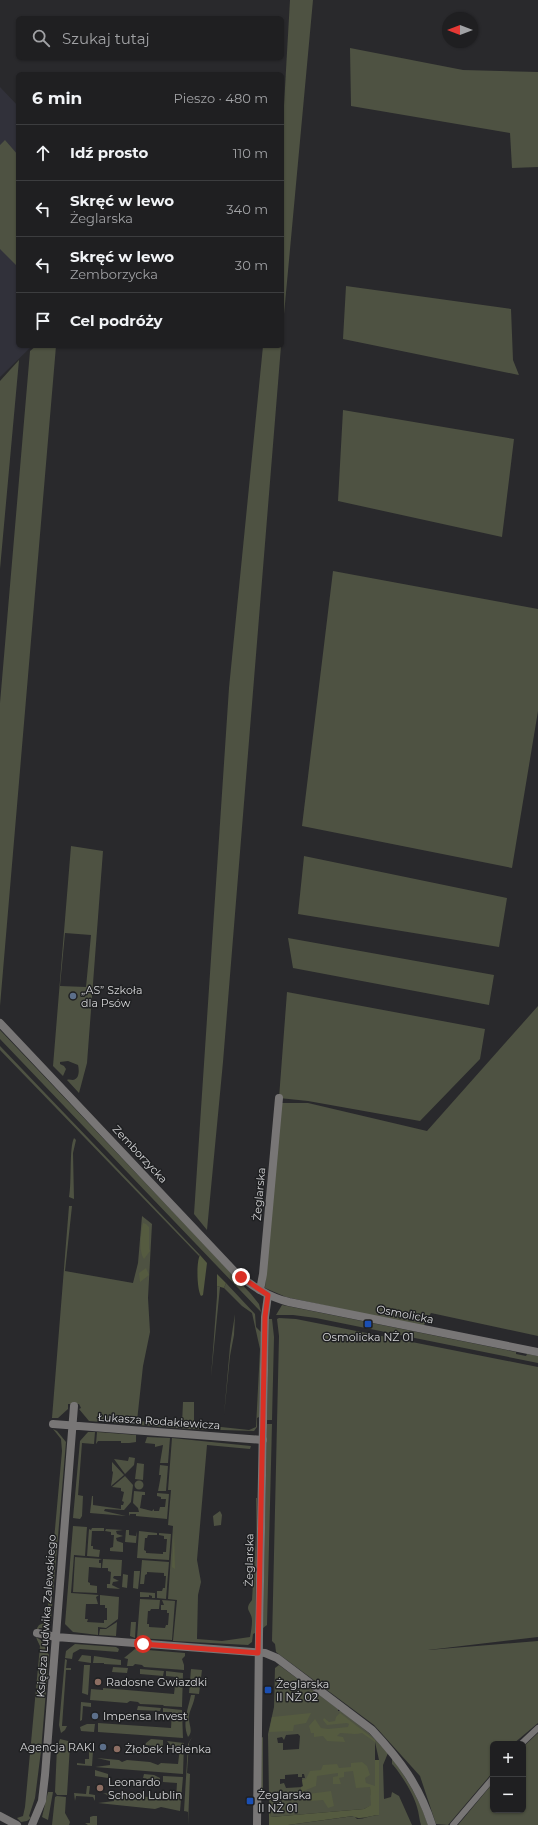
<!DOCTYPE html>
<html lang="pl">
<head>
<meta charset="utf-8">
<style>
  :root { --surface:#1f1f21; --page:#2c2c2e; --text:#f1f3f6; --muted:#a1a2a5; --line:#3c3d3f }
  body { margin:0; font-family:Montserrat,sans-serif; background:var(--page); color:var(--text) }
  .controls { position:absolute; right:12px; bottom:12px; display:grid; overflow:hidden; border-radius:6px; box-shadow:0 1px 3px #0004 }
  .controls button { width:36px; height:36px; display:grid; place-items:center; padding:0; border:0; border-bottom:1px solid var(--line); background:var(--surface); color:var(--text); font:20px sans-serif }
  .compass { position:absolute; left:442px; top:12px; width:36px; height:36px; border-radius:50%; background:var(--surface); box-shadow:0 1px 3px #0004; rotate:270deg }
  .stop { position:absolute; width:12px; height:12px; margin:-9px; border:3px solid #d93025; border-radius:50%; background:#fff }
  .stop.end { background:#d93025; border-color:#fff; box-shadow:0 1px 4px #0008 }
  .list { margin:0; padding:0; list-style:none }
  h2 { display:flex; justify-content:space-between; align-items:center; height:52px; margin:0; padding:0 16px; font-size:17px }
  h2 small { font-size:13px; font-weight:400; color:var(--muted) }
  .list li { display:grid; grid-template-columns:26px 1fr auto; gap:12px; align-items:center; box-sizing:border-box; height:56px; padding:0 16px; border-top:1px solid var(--line) }
  .list b { display:block; font-size:15px; white-space:nowrap }
  .list p { margin:0; font-size:13px; white-space:nowrap; color:var(--muted) }
  .list em { font-size:13px; font-style:normal; color:var(--muted) }
  .icon { flex:none; width:22px; height:22px; fill:none; stroke:currentColor; stroke-width:2; stroke-linecap:round; stroke-linejoin:round }
  .map { position:relative; flex:none; width:538px; height:1825px; overflow:hidden }
  .search { position:absolute; background:var(--surface); box-shadow:0 1px 3px #0004; left:16px; top:16px; width:268px; height:44px; display:flex; align-items:center; gap:10px; box-sizing:border-box; padding:0 14px; border-radius:6px; color:var(--muted); font-size:15px }
  .panel { position:absolute; background:var(--surface); box-shadow:0 1px 3px #0004; left:16px; top:72px; width:268px; height:276px; border-radius:6px }
  .map>svg:first-child { display:block }
  .built { fill:#31313a }
  .green { fill:#4e5242; fill-rule:evenodd }
  .forest { fill:#555b40 }
  .lines { fill:none; stroke-linecap:round; stroke-linejoin:round }
  .pedestrian { stroke:#787676; stroke-width:6 }
  .minor { stroke:#787676; stroke-width:8 }
  .tertiary { stroke:#787676; stroke-width:8 }
  .route { stroke:#d93025; stroke-width:5 }
  .service-dot { fill:#5c6f8a; stroke:#1f2022; stroke-width:1.5 }
  .transit-dot { fill:#1a4fb4; stroke:#1f2022; stroke-width:1.5 }
  .education-dot { fill:#8d6e63; stroke:#1f2022; stroke-width:1.5 }
  .labels { text-anchor:middle; stroke-width:3; stroke-linejoin:round; paint-order:stroke }
  .poi-label { font-size:11px; fill:#d4d4d6; stroke:#1f2022; text-anchor:start }
  .street-label { font-size:11px; fill:#d4d4d6; stroke:#1f2022 }
</style>
</head>
<body>
<div class="map">
<svg width="538" height="1825" viewBox="0 0 538 1825">
  <rect width="100%" height="100%" fill="#29292c"/>
  <path class="built" d="M0 87 18 106V346H32L0 377Z"/>
  <path class="green" d="M290 0H313L282 336V140Z
    M350 48 463 70 538 72V167L512 168 510 133 351 106Z
    M5 140 18 155V267L0 249V145Z
    M346 286 511 309 513 360 519 375 343 339Z
    M36 346H56L0 1006V703L30 351Z
    M263 346H281L223 1062 207 1230 194 1214 229 688Z
    M19 360 0 569V381Z
    M343 410 514 439 502 537 338 501Z
    M333 571 538 609V711L512 868 302 826Z
    M71 846 103 851 87 1063 79 1093 67 1080C69 1079 71 1080 73 1080 80 1079 79 1069 78 1065L68 1061 60 1062V1064L64 1066 66 1069 63 1076 53 1066ZM65 933 91 935 86 987 60 986Z
    M304 856 507 898 499 947 298 914Z
    M288 938 494 975 489 1005 293 968Z
    M287 992 485 1029 480 1059 420 1121 308 1101 279 1098Z
    M538 1006V1336L431 1313 423 1327 286 1297 265 1288 278 1103H308L427 1131Z
    M0 1030 251 1294 259 1304 261 1312 0 1039Z
    M0 1046 200 1255 199 1256 0 1050Z
    M74 1138 76 1140 73 1153 74 1199 69 1197C72 1182 69 1148 74 1138Z
    M69 1206H72L65 1271 133 1283 138 1263 142 1216 152 1224 148 1298 150 1332 143 1366 137 1421 182 1424 183 1402H194V1426L206 1427 208 1423 212 1426 249 1430 256 1427 260 1349 252 1313 242 1306 224 1288 226 1283 255 1314 256 1327 261 1332 259 1417 257 1418V1427L254 1431 190 1429 89 1421 79 1409 81 1408 79 1404H68V1409L58 1418H52Z
    M217 1286 220 1287 211 1377 217 1296Z
    M282 1305 516 1352V1354L526 1356 527 1354 538 1356V1363L316 1318 293 1315H276Z
    M235 1314 234 1335 230 1356 224 1415 230 1346Z
    M279 1318 296 1319 538 1367V1637L428 1650 538 1641V1723L513 1744H493V1772L448 1825 436 1824 420 1776 374 1725 276 1652 275 1644 272 1641 279 1336 277 1319Z
    M269 1319H272L274 1337 272 1420H267Z
    M267 1424H272L267 1625 263 1628Z
    M53 1429 57 1431 66 1442 51 1619 44 1628H39L36 1637 42 1641 49 1655 41 1751 35 1798 29 1816 31 1818 27 1821 21 1822 17 1818 23 1816 25 1807 40 1646C36 1638 33 1634 39 1625L44 1623 47 1618 62 1451 61 1439Z
    M88 1432H95L94 1444 82 1443 78 1495 83 1496 82 1516 80 1519 73 1518 80 1441Z
    M97 1432 136 1435V1442C132 1443 127 1443 121 1443V1441H98L96 1444Z
    M147 1437 170 1438 168 1463H160L163 1445 155 1447V1444L145 1443Z
    M172 1438 251 1446 250 1449 207 1445 197 1560 201 1582 198 1595 197 1639 222 1641 250 1637C251 1632 252 1626 252 1621 252 1610 243 1611 252 1600L256 1535V1498H257L255 1633 253 1634 252 1642 248 1645 173 1641 177 1600 168 1599 173 1526 168 1525 171 1490H168Z
    M129 1457 135 1458 134 1465 125 1474 114 1459 128 1461Z
    M112 1462 124 1475 111 1486 113 1472 112 1471Z
    M137 1463 144 1464 143 1480 135 1479Z
    M160 1465 168 1466 166 1491H158L161 1475H159Z
    M125 1476 133 1485 131 1502 124 1510 105 1509 104 1511 126 1516 90 1513 92 1496H93V1505L121 1509V1505H123L124 1502 122 1501 124 1492 121 1491V1488L112 1487Z
    M134.5 1485a4.5 4.5 0 1 1 9 0a4.5 4.5 0 1 1-9 0Z
    M134 1491 145 1492V1495H142L140 1508 152 1511 154 1509V1511H159L160 1507H165L166 1499H161V1497L157 1496V1493L169 1494 167 1519 136 1516V1514H130L129 1516V1512H139L138 1508 133 1503Z
    M220 1511 222 1515 221 1525 214 1526 213 1516Z
    M73 1526 87 1527 85 1556 74 1555 71 1593 99 1595 96 1597 98 1604H86L85 1619H88L87 1622 104 1623V1620H107V1608H105V1605H100V1595L119 1597 118 1619 106 1628 98 1627V1635L73 1632 65 1624Z
    M92 1528H104V1531H92L91 1546H93V1549L100 1550 99 1557 87 1556 89 1529 91 1530Z
    M106 1529 123 1530 116 1531 117 1534 123 1536 116 1538 117 1541 123 1543V1552L110 1551V1548L113 1547 114 1535H111V1532L105 1531Z
    M126 1530H129V1535L136 1536 137 1531 136 1543 125 1542Z
    M139 1531 157 1533V1535H148L147 1538H145L144 1550 146 1551V1553L163 1554V1552H166L167 1539H164V1536L159 1535V1533L171 1534 169 1560 137 1558Z
    M75 1557 102 1559 99 1560V1563H101V1568L89 1567 88 1582 90 1583V1585L97 1586V1593L73 1592Z
    M103 1559 122 1560 121 1576H114L113 1578 119 1581 113 1582 112 1585 120 1589 107 1588V1584H110L111 1572 108 1571V1568H102Z
    M142 1560 169 1562 166 1599 157 1598V1591H162L163 1588H165L166 1576H164V1573L147 1572V1574L145 1575 144 1584H140Z
    M134 1571H140L138 1589 133 1588Z
    M123 1574 128 1575 127 1588 122 1587Z
    M140 1592 155 1593V1598H152V1596L149 1595V1597H140Z
    M140 1599 160 1600 159 1609H151L150 1611H148L147 1624H149V1627L165 1628 166 1625H168L169 1613H167V1610H161V1605H164L162 1600 175 1601 172 1640 137 1638Z
    M117 1622 116 1636 99 1635 100 1629H106Z
    M131 1622H136L135 1638 130 1636Z
    M75 1644 116 1647 119 1649 118 1652 80 1649 73 1653 72 1659 65 1658 66 1651Z
    M135 1649 185 1653V1656L182 1659 184 1665V1670L144 1667 142 1665 135 1664 133 1666H127L128 1659 124 1658Z
    M82 1655 91 1656V1663L78 1661Z
    M94 1656 121 1660V1665L104 1664V1663H93Z
    M65 1659 67 1660 66 1668H71V1670H66L62 1726H67L65 1730 61 1733 59 1725Z
    M84 1665H90L88 1695 82 1693Z
    M279 1665 338 1709V1711H341L369 1733 388 1753 383 1765 384 1799 391 1797 392 1792 399 1796 412 1825H288L354 1816 357 1819C364 1819 372 1815 379 1815V1760L375 1742V1786L370 1787 372 1805 364 1809 271 1817 269 1796 268 1734 274 1707 275 1668ZM298 1734 300 1736 299 1749 283 1750V1743H278L277 1738 282 1737 284 1740 286 1735ZM298 1774V1777H302V1774H304L305 1778H302L303 1787 286 1788 284 1783 280 1784V1779H285V1775Z
    M113 1667 128 1668 127 1673 112 1672Z
    M140 1669 164 1671 163 1676 140 1674Z
    M191 1669 202 1670 199 1694 189 1693Z
    M166 1671 183 1673 182 1707 164 1706 163 1705 140 1704 138 1702 130 1701 127 1703 90 1700 91 1689 103 1690V1688L174 1694 176 1677 166 1676Z
    M191 1695H195C194 1704 190 1709 189 1716 188 1724 194 1731 188 1737 182 1723 188 1709 191 1695Z
    M81 1702 91 1703V1707L83 1706 82 1720 80 1721Z
    M138 1706 161 1708 160 1711 137 1710Z
    M163 1708 182 1710 183 1738 98 1732V1723L171 1728 172 1712H163Z
    M87 1724H95L94 1732 81 1731 80 1727Z
    M538 1733V1825H458L493 1783V1810H523V1747Z
    M192 1737 189 1743 187 1773 190 1774 188 1825 189 1812 184 1811 188 1744Z
    M263 1737V1791H262L261 1789V1738Z
    M60 1739 68 1741 70 1745 67 1795H57L55 1792 57 1747Z
    M151 1739 163 1740V1747L145 1745 146 1743Z
    M167 1741 184 1743 183 1774 95 1767 110 1765V1761L97 1758 119 1760 122 1762 127 1760 150 1762 158 1765 161 1763 178 1764 180 1748H173Z
    M89 1751H93L92 1766 77 1765V1763L85 1764V1759H89Z
    M392 1758C407 1779 420 1800 428 1825H421C419 1819 419 1813 417 1807 414 1795 400 1772 392 1764Z
    M95 1770 108 1774V1778L95 1776Z
    M144 1774 154 1775 160 1778 159 1782 143 1778Z
    M163 1776 183 1777 180 1811 161 1807 155 1809 98 1803 114 1801V1798L103 1793 119 1795 118 1796 123 1797V1795L149 1797 153 1800 157 1798 176 1799 177 1783 163 1782Z
    M87 1786H90L89 1794 95 1795V1801L93 1797 76 1796 75 1801 74 1793 86 1794Z
    M48 1792H53L48 1820 42 1817Z
    M57 1796 66 1797 65 1813 70 1822 69 1825H52L55 1797Z
    M93 1816H97V1825H88L85 1823H90V1817Z"/>
  <path class="forest" d="M143 1223 146 1224 149 1227V1249L150 1251 144 1259C138 1251 141 1233 143 1223Z
    M200 1255 207 1263 203 1295 201 1296C197 1290 196 1262 200 1255Z
    M146 1268 149 1275 140 1282 139 1273Z
    M217 1274 226 1283 224 1288 217 1286Z
    M174 1531 175 1569 172 1567Z
    M311 1713 306 1723 294 1725 293 1731 269 1732 272 1717Z
    M340 1713 375 1740V1742L362 1733C355 1735 348 1733 340 1733L337 1736 343 1737 345 1742 327 1741 323 1736 314 1737V1733H311L309 1726 315 1719 321 1728 328 1729 348 1727 349 1724 347 1723 327 1725 323 1720 324 1718 329 1722 335 1721 336 1717Z
    M375 1760H379V1815C371 1815 360 1821 353 1816L288 1825H269V1796L271 1817 364 1809 371 1805 370 1787 356 1788 353 1771 344 1772V1777L339 1778 341 1784H333V1777L338 1776V1773L317 1776 316 1786 301 1792V1787L303 1786 302 1780 306 1779 310 1771 321 1770 323 1765 337 1764 339 1768 351 1767V1763L362 1762 367 1766 370 1775 365 1778 366 1783 375 1786Z
    M331 1791 334 1806 328 1808 323 1800 310 1801 308 1794Z"/>
  <g class="lines">
    <path class="pedestrian" d="M521 1744 538 1728
      M453 1825 493 1778"/>
    <path class="minor" d="M260 1290 263 1274 279 1098
      M53 1424 263 1440
      M37 1633 56 1637 265 1653 277 1658 372 1730C400 1760 419 1785 432 1825
      M32 1825 42 1801 45 1775 74 1406"/>
    <path class="tertiary" d="M0 1023 235 1272C252 1286 268 1297 289 1302L538 1352
      M0 1816 17 1825
      M257 1825 259 1635 265 1317 268 1295"/>
  </g>
  <g class="lines">
    <path class="route" d="M143 1644 258 1653 265 1317 268 1295 241 1277"/>
  </g>
  <g class="service-dot">
    <circle cx="73" cy="996" r="4"/>
    <circle cx="95" cy="1716" r="4"/>
    <circle cx="103" cy="1747" r="4"/>
  </g>
  <g class="transit-dot">
    <rect x="364" y="1320" width="8" height="8" rx="2"/>
    <rect x="264" y="1686" width="8" height="8" rx="2"/>
    <rect x="246" y="1797" width="8" height="8" rx="2"/>
  </g>
  <g class="education-dot">
    <circle cx="98" cy="1682" r="4"/>
    <circle cx="117" cy="1749" r="4"/>
    <circle cx="100" cy="1788" r="4"/>
  </g>
  <g class="labels">
    <g class="poi-label">
      <text x="81" y="994">„AS” Szkoła<tspan x="81" dy="13">dla Psów</tspan></text>
      <text x="368" y="1341" text-anchor="middle">Osmolicka NŻ 01</text>
      <text x="106" y="1686">Radosne Gwiazdki</text>
      <text x="276" y="1688">Żeglarska<tspan x="276" dy="13">II NŻ 02</tspan></text>
      <text x="103" y="1720">Impensa Invest</text>
      <text x="95" y="1751" text-anchor="end">Agencja RAKI</text>
      <text x="125" y="1753">Żłobek Helenka</text>
      <text x="108" y="1786">Leonardo<tspan x="108" dy="13">School Lublin</tspan></text>
      <text x="258" y="1799">Żeglarska<tspan x="258" dy="13">II NŻ 01</tspan></text>
    </g>
    <g class="street-label">
      <text transform="translate(140 1154) rotate(47)" y="4">Zemborzycka</text>
      <text transform="translate(259 1194) rotate(-85)" y="4">Żeglarska</text>
      <text transform="translate(405 1314) rotate(11)" y="4">Osmolicka</text>
      <text transform="translate(159 1421) rotate(4)" y="4">Łukasza Rodakiewicza</text>
      <text transform="translate(249 1560) rotate(-89)" y="4">Żeglarska</text>
      <text transform="translate(46 1616) rotate(-86)" y="4">Księdza Ludwika Zalewskiego</text>
    </g>
  </g>
</svg>
<div class="controls">
<button>+</button>
<button>−</button>
</div>
<svg class="compass" viewBox="-18 -18 36 36"><path d="M0-13l5 13h-10z" fill="#e53935"/><path d="M0 13l5-13h-10z" fill="#a1a2a5"/></svg>
<div class="stop" style="left:143px;top:1644px"></div>
<div class="stop end" style="left:241px;top:1277px"></div>
<div class="search"><svg class="icon" aria-label="search" viewBox="0 0 24 24"><circle cx="10" cy="10" r="6"/><path d="M15 15l6 6"/></svg>Szukaj tutaj</div>
<section class="panel">
<h2>6 min<small>Pieszo · 480 m</small></h2>
<ul class="list">
<li><svg class="icon" aria-label="ahead" viewBox="0 0 24 24"><path d="M12 20V5M6 11l6-6 6 6"/></svg><div><b>Idź prosto</b></div><em>110 m</em></li>
<li><svg class="icon" aria-label="left" viewBox="0 0 24 24"><path d="M17 20v-9H6M10 6l-5 5 5 5"/></svg><div><b>Skręć w lewo</b><p>Żeglarska</p></div><em>340 m</em></li>
<li><svg class="icon" aria-label="left" viewBox="0 0 24 24"><path d="M17 20v-9H6M10 6l-5 5 5 5"/></svg><div><b>Skręć w lewo</b><p>Zemborzycka</p></div><em>30 m</em></li>
<li><svg class="icon" aria-label="arrive" viewBox="0 0 24 24"><path d="M6 21V4h12l-3 4 3 4H6"/></svg><div><b>Cel podróży</b></div></li>
</ul>
</section>
</div>
</body>
</html>
